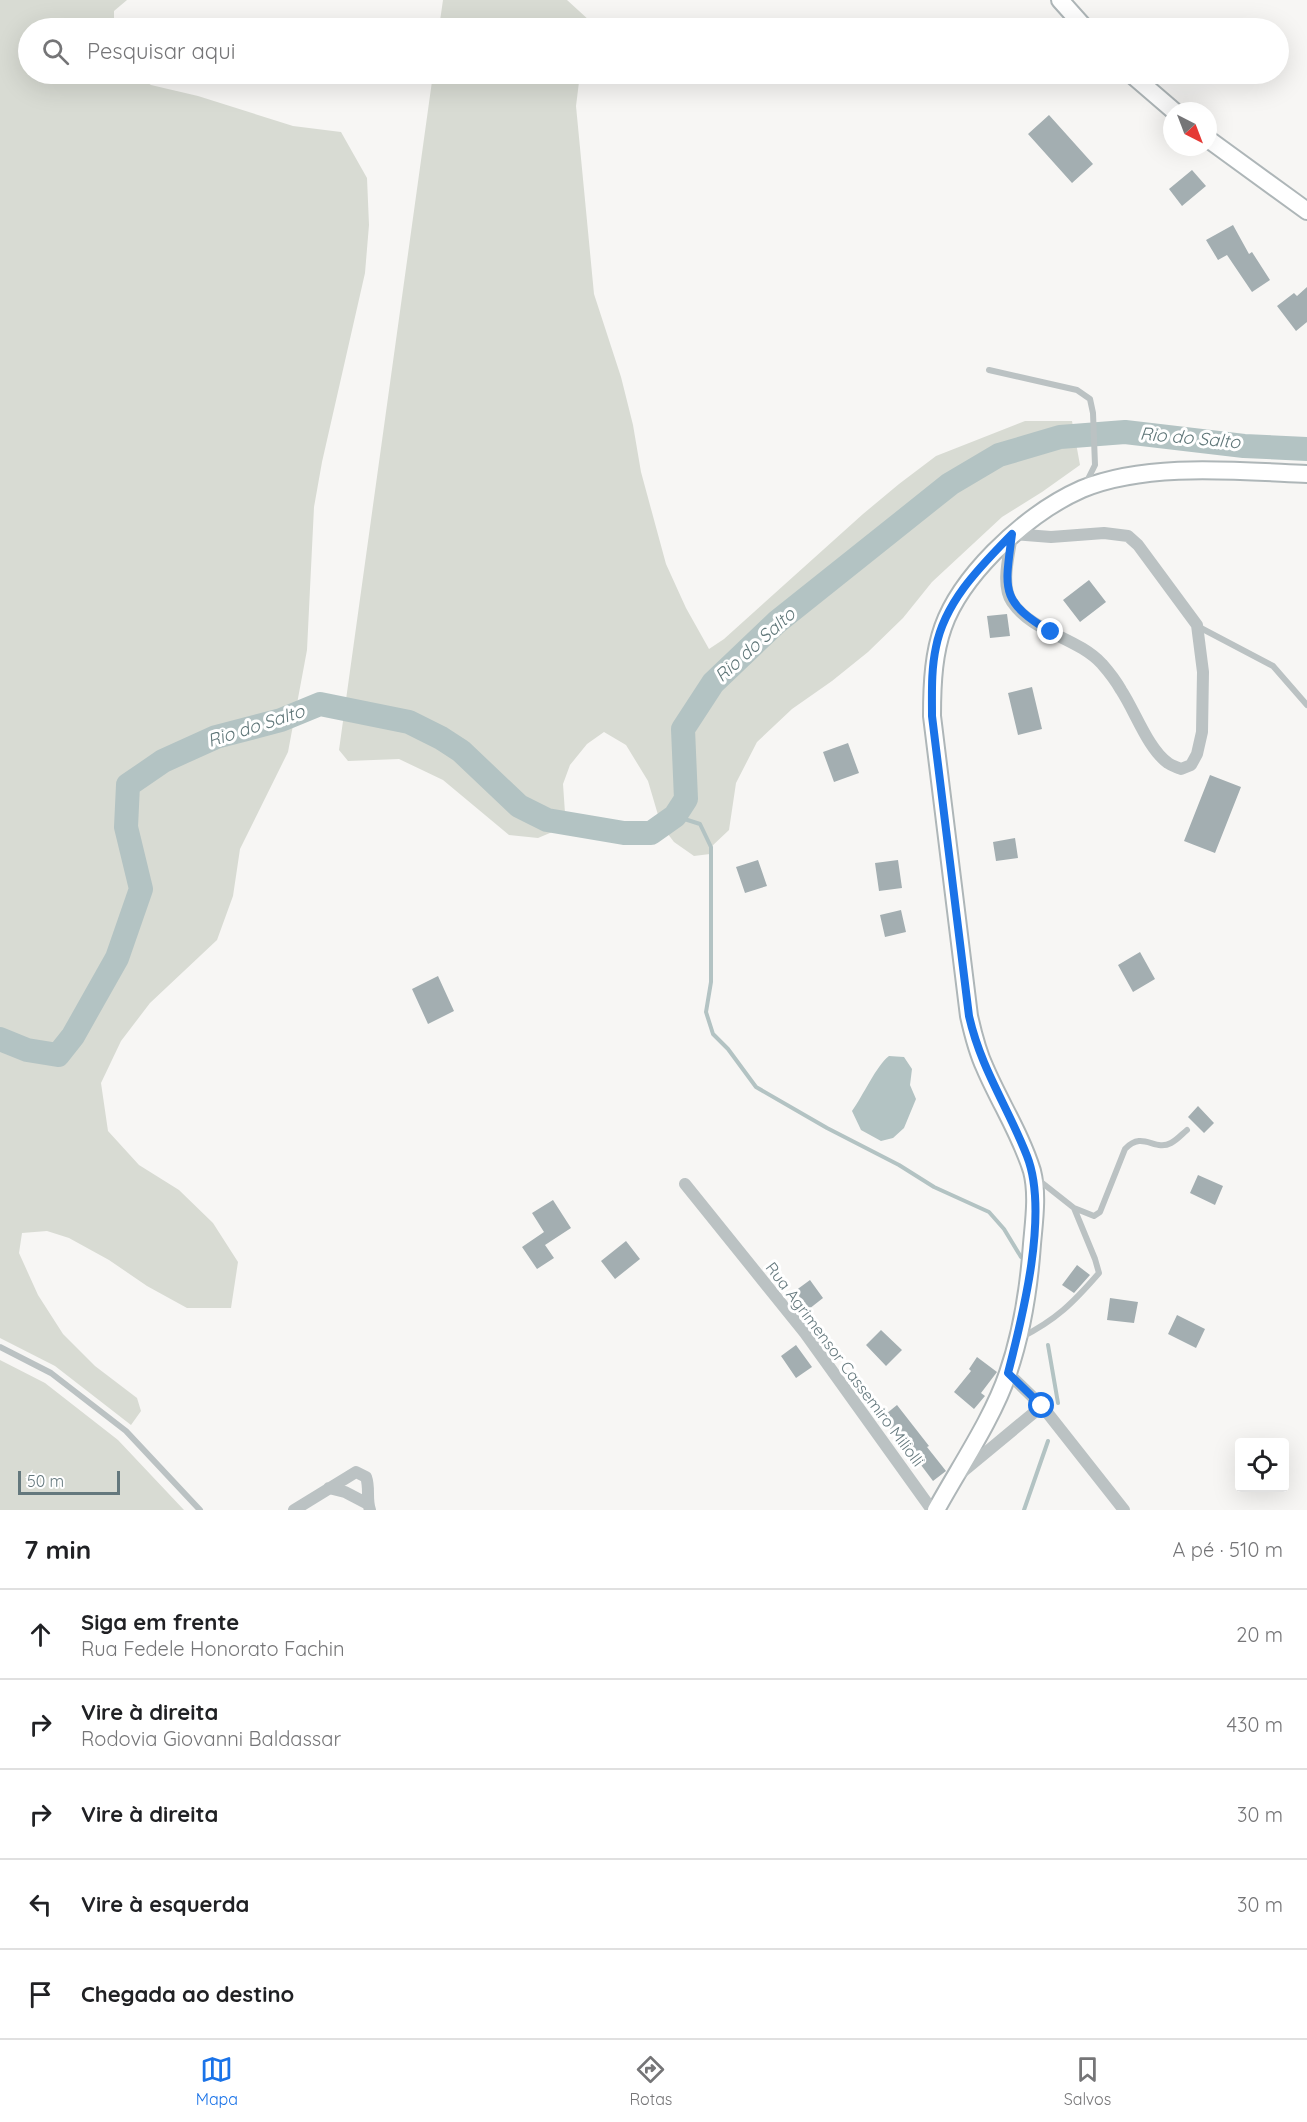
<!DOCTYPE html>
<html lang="pt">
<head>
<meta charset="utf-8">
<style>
  :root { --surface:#fff; --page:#f2f2f2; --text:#202124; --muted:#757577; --line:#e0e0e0; --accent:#1a73e8 }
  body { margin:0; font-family:Quicksand,sans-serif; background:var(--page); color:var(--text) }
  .controls { position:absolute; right:18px; bottom:18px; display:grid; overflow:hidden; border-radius:6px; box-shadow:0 6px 24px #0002 }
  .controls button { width:54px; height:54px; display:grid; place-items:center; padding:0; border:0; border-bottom:2px solid var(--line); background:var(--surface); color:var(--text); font:30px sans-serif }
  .compass { position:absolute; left:1163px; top:102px; width:54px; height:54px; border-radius:50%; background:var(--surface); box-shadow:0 6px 24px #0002; rotate:138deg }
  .scale { position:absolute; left:18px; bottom:15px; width:102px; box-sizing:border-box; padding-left:6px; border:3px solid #64787d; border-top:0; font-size:16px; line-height:21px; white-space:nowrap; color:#64787d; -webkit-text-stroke:4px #fff; paint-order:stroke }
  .stop { position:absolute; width:18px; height:18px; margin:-14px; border:4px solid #1a73e8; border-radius:50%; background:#fff }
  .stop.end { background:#1a73e8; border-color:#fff; box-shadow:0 2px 6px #0008 }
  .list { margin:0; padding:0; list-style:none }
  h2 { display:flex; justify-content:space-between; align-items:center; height:78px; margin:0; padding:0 24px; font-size:26px }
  h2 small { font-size:20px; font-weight:400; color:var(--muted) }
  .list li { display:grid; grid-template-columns:39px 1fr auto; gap:18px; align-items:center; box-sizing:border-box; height:90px; padding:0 24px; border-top:2px solid var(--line) }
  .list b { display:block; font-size:22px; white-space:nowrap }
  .list p { margin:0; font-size:20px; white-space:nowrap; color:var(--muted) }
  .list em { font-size:20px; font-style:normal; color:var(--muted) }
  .icon { flex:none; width:33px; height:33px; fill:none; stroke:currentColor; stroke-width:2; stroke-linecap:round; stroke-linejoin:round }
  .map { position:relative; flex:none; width:1307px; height:1510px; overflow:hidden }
  .search { position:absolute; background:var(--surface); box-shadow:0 6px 24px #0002; left:18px; right:18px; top:18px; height:66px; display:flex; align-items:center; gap:15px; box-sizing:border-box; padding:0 21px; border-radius:33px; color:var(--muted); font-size:22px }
  .sheet { height:528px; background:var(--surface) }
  nav { display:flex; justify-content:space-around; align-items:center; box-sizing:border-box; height:84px; border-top:2px solid var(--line); background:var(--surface); font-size:16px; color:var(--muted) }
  nav a { display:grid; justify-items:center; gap:3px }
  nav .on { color:var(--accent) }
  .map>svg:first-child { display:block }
  .green { fill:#d8dbd3 }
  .water { fill:#b3c3c3 }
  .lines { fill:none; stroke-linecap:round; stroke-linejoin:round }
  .stream { stroke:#b3c3c3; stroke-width:4 }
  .river { stroke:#b3c3c3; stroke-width:24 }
  .building { fill:#a3aeb1 }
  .secondary-casing { stroke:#aeb6b8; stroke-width:20 }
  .lane { stroke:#bbc2c3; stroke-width:6 }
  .street { stroke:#bbc2c3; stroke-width:12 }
  .secondary { stroke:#fff; stroke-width:16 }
  .route { stroke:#1a73e8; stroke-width:8 }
  .labels { text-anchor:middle; stroke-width:6; stroke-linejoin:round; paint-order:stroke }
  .street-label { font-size:16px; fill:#64787d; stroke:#fff }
  .water-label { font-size:18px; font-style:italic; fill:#5f7678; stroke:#fff }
</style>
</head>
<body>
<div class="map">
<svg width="1307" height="1510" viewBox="0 0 1307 1510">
  <rect width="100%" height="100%" fill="#f7f6f4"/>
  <path class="green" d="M0 0H127L114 11V28H28V74H135L151 85 198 96 293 126 341 132 367 178 369 225 365 273 322 462 314 507 307 650 288 752 240 849 233 896 217 940 150 1003 121 1041 101 1083 108 1131 139 1165 179 1190 213 1223 238 1262 231 1308H187L147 1286 109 1260 69 1238 47 1231 22 1233 19 1253 38 1295 63 1334 95 1366 137 1398 141 1411 131 1425 55 1366 0 1338Z
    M443 0H567L590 21 589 28H439Z
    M433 74H580L576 106 594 294 621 377 633 425 641 472 666 564 686 608 709 649 724 639 863 514 899 484 936 456 1025 421H1072L1080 465 1042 492 1002 517 932 582 903 618 868 652 832 681 792 709 757 742 736 783 729 830 711 847 710 854 694 856 674 842 661 825 648 781 626 745 604 732 587 744 570 765 563 784 565 813 557 830 538 838 509 835 443 780 399 759 348 761 339 750Z
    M0 1360 45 1383 118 1440 184 1510H0Z"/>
  <path class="water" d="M889 1056 904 1057 912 1069 910 1085 916 1099 904 1128 893 1138 881 1141 861 1130 852 1111C863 1096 876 1066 889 1056Z"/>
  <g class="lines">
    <path class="stream" d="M675 816 700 824 711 847V982L706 1012 713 1034 728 1049 756 1087 827 1128 899 1165 934 1187 989 1212 1004 1229 1021 1257
      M1048 1345 1058 1403
      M1024 1510 1048 1441"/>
    <path class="river" d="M0 1039 27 1050 58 1055 73 1036 117 958 141 889 126 827 128 785 163 761 216 737 281 720 320 704 409 722 441 738 461 751 519 806 547 820 624 833H651L675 816 686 799 683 729 713 683 777 622 950 484 999 455 1060 437 1125 432 1244 446 1307 449"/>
  </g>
  <path class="building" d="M1049 115 1093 164 1072 183 1028 134Z
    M1192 170 1206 186 1182 206 1169 189Z
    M1233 225 1249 254 1252 252 1270 280 1252 292 1227 255 1218 260 1206 240Z
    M1307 287V322L1296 331 1277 306 1294 293 1297 296Z
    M1089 580 1106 602 1080 622 1063 600Z
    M1007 614 1010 636 990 638 987 616Z
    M1032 687 1042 729 1018 735 1008 693Z
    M848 743 859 773 834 782 823 752Z
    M1210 775 1241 787 1215 853 1184 841Z
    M1015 838 1018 858 996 861 993 842Z
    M758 860 767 886 745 893 736 867Z
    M898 860 902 888 879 891 875 863Z
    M901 910 906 932 885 937 880 915Z
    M1140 952 1155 979 1133 992 1118 965Z
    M438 976 454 1011 428 1024 412 989Z
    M1198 1106 1214 1123 1204 1133 1188 1117Z
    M1198 1175 1223 1186 1215 1205 1190 1193Z
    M553 1200 571 1228 545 1245 554 1258 537 1269 522 1247 544 1232 532 1213Z
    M626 1241 640 1259 615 1279 601 1261Z
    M1077 1265 1090 1275 1074 1293 1062 1285Z
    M810 1280 823 1298 809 1309 795 1291Z
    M1110 1298 1138 1302 1134 1323 1107 1320Z
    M1177 1315 1205 1329 1196 1348 1168 1334Z
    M881 1330 902 1350 886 1366 866 1345Z
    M796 1345 812 1367 796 1378 781 1356Z
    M977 1357 997 1372 981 1393 985 1396 974 1409 954 1392 971 1371 969 1369Z
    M897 1405 929 1446 927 1447 946 1471 933 1481 915 1457 881 1418Z"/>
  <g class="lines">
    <g class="secondary-casing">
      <path id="secondary" d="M1060 0 1085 28
        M1131 74 1174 111
        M1208 139 1307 211
        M936 1510C959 1468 993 1418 1008 1373 1022 1332 1029 1287 1032 1244 1034 1221 1038 1194 1032 1171 1021 1135 1000 1103 985 1068 977 1051 973 1034 969 1016L932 716C932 643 941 606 994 552 1020 526 1048 504 1082 489 1147 462 1238 471 1307 474"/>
    </g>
    <path class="lane" d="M989 370 1077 390 1090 399 1093 413 1095 465 1085 485
      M1197 626 1273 666 1307 705
      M1036 1178 1074 1208 1094 1216 1100 1212 1125 1149C1143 1130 1154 1152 1171 1143 1177 1140 1182 1134 1187 1130
      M1020 1338C1056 1320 1073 1303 1099 1273L1095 1259 1074 1208
      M0 1347 51 1373 126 1431 200 1510"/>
    <path class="street" d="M1104 533 1128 536 1138 545 1197 625 1203 672 1202 732 1197 754 1191 765 1181 769C1177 767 1172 766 1168 763 1148 749 1135 711 1121 690 1116 681 1109 672 1102 664 1077 637 1033 633 1012 602 1000 584 1010 553 1012 534L1051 537Z
      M685 1184 805 1333 932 1510
      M1008 1373 1042 1406 1124 1510
      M960 1474 1042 1406
      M329 1488 345 1492 368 1504
      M294 1510 356 1472 366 1477C370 1488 366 1499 370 1510"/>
    <use href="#secondary" class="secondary"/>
  </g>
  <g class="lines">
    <path class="route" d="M1042 1406 1008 1373C1023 1315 1049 1212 1027 1156 1008 1107 981 1069 969 1016L932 716C932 693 931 670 936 647 945 601 981 566 1012 534 1005 589 999 601 1051 632"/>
  </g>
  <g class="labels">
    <g class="street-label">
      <text transform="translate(845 1364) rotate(53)" y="6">Rua Agrimensor Cassemiro Miliolli</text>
    </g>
    <g class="water-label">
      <text transform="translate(1190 438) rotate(5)" y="6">Rio do Salto</text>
      <text transform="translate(755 645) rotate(-42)" y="6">Rio do Salto</text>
      <text transform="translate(256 726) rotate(-18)" y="6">Rio do Salto</text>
    </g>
  </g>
</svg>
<div class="controls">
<button><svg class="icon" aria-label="locate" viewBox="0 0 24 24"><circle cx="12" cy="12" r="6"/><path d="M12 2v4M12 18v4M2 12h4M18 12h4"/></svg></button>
</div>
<svg class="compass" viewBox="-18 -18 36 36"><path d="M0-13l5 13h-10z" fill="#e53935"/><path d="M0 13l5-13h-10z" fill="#757577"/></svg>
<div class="scale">50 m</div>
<div class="stop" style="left:1042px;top:1406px"></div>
<div class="stop end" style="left:1051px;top:632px"></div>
<div class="search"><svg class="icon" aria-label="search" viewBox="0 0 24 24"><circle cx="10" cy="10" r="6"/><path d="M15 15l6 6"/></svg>Pesquisar aqui</div>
</div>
<section class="sheet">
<h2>7 min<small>A pé · 510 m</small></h2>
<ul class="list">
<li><svg class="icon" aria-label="ahead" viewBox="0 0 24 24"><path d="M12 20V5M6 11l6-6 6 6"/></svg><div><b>Siga em frente</b><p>Rua Fedele Honorato Fachin</p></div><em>20 m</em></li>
<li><svg class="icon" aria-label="right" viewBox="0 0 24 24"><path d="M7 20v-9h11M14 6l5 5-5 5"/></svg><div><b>Vire à direita</b><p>Rodovia Giovanni Baldassar</p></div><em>430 m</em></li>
<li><svg class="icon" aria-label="right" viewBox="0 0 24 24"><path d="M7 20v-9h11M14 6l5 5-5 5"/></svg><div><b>Vire à direita</b></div><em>30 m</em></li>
<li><svg class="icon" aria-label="left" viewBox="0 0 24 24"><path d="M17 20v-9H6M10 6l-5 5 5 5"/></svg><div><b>Vire à esquerda</b></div><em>30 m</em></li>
<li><svg class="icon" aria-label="arrive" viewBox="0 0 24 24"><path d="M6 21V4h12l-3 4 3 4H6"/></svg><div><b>Chegada ao destino</b></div></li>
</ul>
</section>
<nav>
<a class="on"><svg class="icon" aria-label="map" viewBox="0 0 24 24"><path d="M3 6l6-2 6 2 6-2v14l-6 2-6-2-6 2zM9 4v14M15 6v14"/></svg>Mapa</a>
<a><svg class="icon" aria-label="directions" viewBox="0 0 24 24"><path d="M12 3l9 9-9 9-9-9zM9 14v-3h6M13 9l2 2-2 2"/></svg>Rotas</a>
<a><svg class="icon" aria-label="saved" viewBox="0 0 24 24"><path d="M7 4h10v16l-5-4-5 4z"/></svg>Salvos</a>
</nav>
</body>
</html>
